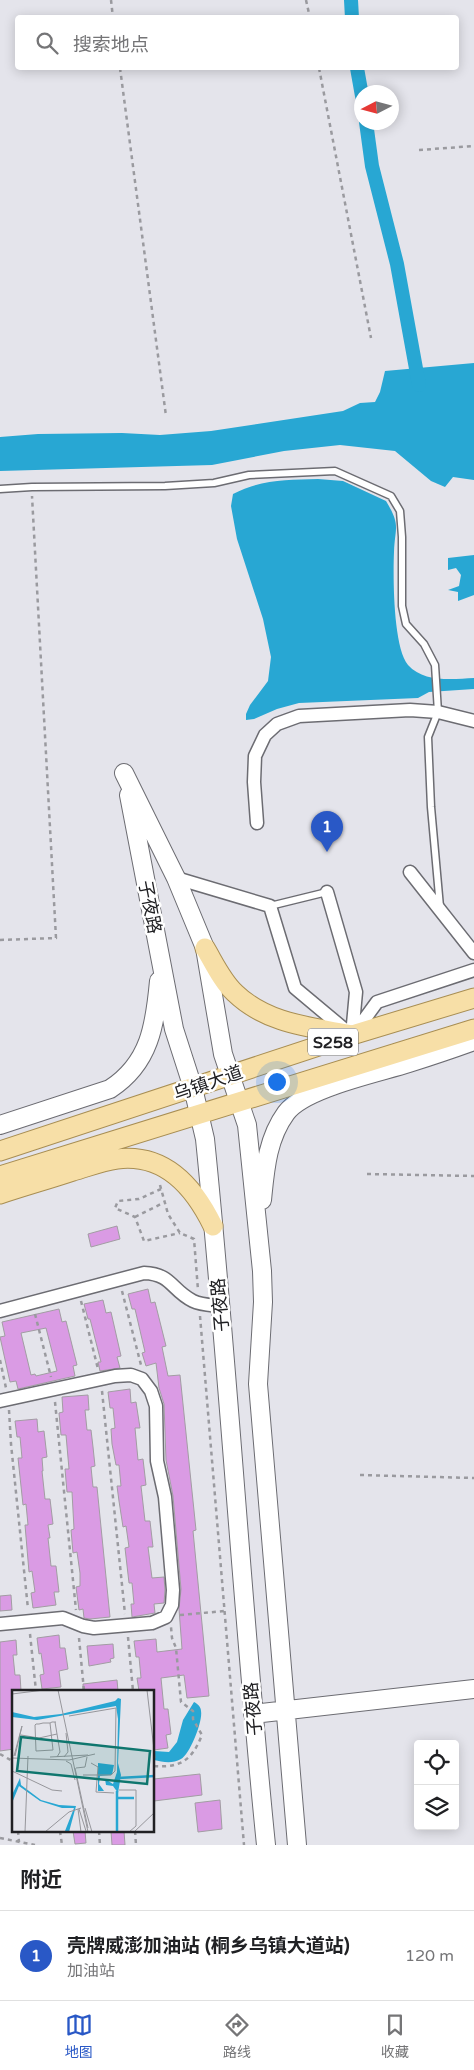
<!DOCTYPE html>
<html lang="zh">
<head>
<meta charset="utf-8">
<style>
  :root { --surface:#fff; --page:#f6f6f6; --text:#202124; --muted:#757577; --line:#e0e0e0; --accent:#2958c6 }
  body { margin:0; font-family:"Varela Round","Noto Sans SC",sans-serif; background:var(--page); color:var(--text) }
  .controls { position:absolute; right:15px; bottom:15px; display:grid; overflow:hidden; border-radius:5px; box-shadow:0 2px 12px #0003 }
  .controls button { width:45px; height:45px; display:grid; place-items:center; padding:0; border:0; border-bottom:1px solid var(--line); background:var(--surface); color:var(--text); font:25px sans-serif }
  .compass { position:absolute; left:354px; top:85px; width:45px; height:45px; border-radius:50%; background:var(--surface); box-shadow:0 2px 12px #0003; rotate:264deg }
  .you { position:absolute; left:276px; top:1081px; width:18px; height:18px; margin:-12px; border:4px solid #fff; border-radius:50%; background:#1a73e8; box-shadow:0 0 0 8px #1a73e833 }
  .badge { display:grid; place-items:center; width:32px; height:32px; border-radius:50%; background:var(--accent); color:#fff; font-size:16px; font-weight:700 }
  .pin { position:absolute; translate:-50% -41px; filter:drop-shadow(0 1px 2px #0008) }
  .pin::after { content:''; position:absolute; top:26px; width:18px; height:15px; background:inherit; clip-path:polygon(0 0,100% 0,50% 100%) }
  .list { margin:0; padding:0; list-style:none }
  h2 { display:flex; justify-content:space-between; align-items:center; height:65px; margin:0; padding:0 20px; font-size:21px }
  h2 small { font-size:16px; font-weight:400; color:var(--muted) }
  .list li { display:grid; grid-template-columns:32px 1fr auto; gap:15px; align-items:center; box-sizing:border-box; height:90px; padding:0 20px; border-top:1px solid var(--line) }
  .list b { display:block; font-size:19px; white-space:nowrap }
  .list p { margin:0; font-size:16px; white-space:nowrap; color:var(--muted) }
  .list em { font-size:16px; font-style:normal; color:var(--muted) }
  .icon { flex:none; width:28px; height:28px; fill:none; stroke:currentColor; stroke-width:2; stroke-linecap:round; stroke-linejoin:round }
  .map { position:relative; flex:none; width:474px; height:1845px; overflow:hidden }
  .search { position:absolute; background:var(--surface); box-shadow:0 2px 12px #0003; left:15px; right:15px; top:15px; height:55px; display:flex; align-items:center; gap:12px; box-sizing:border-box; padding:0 18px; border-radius:5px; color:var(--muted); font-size:19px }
  .sheet { height:155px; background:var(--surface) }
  nav { display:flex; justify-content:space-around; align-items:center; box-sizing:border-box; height:70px; border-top:1px solid var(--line); background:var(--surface); font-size:14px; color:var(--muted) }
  nav a { display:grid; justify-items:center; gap:2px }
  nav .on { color:var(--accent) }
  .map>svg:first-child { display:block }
  .water { fill:#28a7d3 }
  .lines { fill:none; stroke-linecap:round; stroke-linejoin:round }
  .canal { stroke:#28a7d3; stroke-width:14 }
  .building { fill:#da9be4; stroke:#a29da3; fill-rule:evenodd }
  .lane-casing { stroke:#6c6c72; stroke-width:9 }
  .street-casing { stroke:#6c6c72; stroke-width:15 }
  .secondary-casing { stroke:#6c6c72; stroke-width:20 }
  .primary-casing { stroke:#a88e53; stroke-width:21 }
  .path { stroke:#9a9a9f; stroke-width:2.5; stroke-dasharray:4 4; stroke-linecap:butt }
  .lane { stroke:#fff; stroke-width:6 }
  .street { stroke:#fff; stroke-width:12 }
  .secondary { stroke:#fff; stroke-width:18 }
  .primary { stroke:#f7dfa7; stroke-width:19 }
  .labels { text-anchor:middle; stroke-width:5; stroke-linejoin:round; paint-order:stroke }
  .shield { fill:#fff; stroke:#636365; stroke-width:1 }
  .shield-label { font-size:16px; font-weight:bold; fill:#202023 }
  .street-label { font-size:18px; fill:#202023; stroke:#fff }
  .inset-river { fill:none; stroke:#28a7d3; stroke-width:2.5 }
  .inset-road { fill:none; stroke:#96969b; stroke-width:1 }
  .view { fill:#0f766e; fill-opacity:0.15; stroke:#0f766e; stroke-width:2.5 }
  .inset-edge { fill:none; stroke:#202023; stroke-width:2.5 }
</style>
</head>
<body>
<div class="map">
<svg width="474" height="1845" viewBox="0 0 474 1845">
  <rect width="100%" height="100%" fill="#e4e4eb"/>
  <path class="water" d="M474 363V480L453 477 445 487 431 481 395 451 340 445 284 451 212 465 0 471V437L38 434 122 433 160 435 211 431 343 411 360 403 375 402 380 392 385 371Z
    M318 479 343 481 386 501C401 526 395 526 394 552 393 576 393 647 408 665 424 683 453 679 474 678V689L429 692 418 698 299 703 277 709 254 719 246 720V714L250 705 268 681 271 657 263 619 237 539 231 506 233 494C262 479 287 480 318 479Z
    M474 555V595L458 601V592L448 590 459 586 461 575 456 568 448 570V558Z
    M194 1702C198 1704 201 1707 201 1711 203 1721 190 1754 181 1759 172 1764 163 1762 154 1760V1751L169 1752 177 1742 183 1720Z"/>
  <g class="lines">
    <path class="canal" d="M351 0 352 18
      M357 68 362 96
      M366 122 372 166 397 264 419 385"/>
  </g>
  <path class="building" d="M117 1226 120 1239 91 1247 88 1234Z
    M148 1289 151 1303 155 1302 166 1346 162 1347 168 1376 180 1375 196 1530 193 1531 209 1696 187 1698 184 1675 161 1678 164 1709H168L171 1734 166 1735 168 1748 154 1750V1691H139L137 1678H141L139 1657H136L134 1641 156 1639 157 1652 182 1649 179 1609 181 1589 173 1496 166 1460 164 1404 159 1388 156 1363 146 1366 142 1353 145 1352 135 1309H132L128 1294Z
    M103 1300 106 1313 111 1312 121 1356 117 1357 120 1368 100 1371 98 1362H101L90 1319H88L84 1304Z
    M59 1309 62 1322 66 1321 77 1365 73 1366 75 1376 18 1389 16 1381 10 1382 0 1337 5 1336 2 1322ZM46 1328 57 1371 36 1376 35 1374 31 1375 21 1333Z
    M130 1389 131 1403 136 1402 140 1428H135L138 1460 143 1459 146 1485 141 1486 145 1521H150L153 1547H148L152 1578 164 1577 165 1590 164 1603 154 1604 155 1613 132 1617 131 1604H134L132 1583H129L125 1548 129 1547 126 1526 123 1527 119 1501 117 1486H121L119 1465H116L112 1444 111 1429 115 1428 113 1408H110L108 1392Z
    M88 1395 89 1410H85L87 1430H91L93 1447 95 1466 91 1467 93 1487H97L110 1617 90 1619 84 1618 83 1609 79 1610 76 1587 80 1586V1573L77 1552 73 1553 71 1530 74 1529 72 1492H67L65 1469H69L66 1435H61L59 1413 63 1412 62 1397Z
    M37 1419 38 1432 44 1431 47 1457 42 1458 43 1471H42L45 1499H50L53 1524 48 1525 50 1538H48L51 1566H56L59 1592H54L56 1605 33 1608 31 1593 35 1592 32 1571 29 1572 25 1525H28L26 1504 23 1505 18 1458H22L20 1437H17L15 1421Z
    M11 1595 12 1610 0 1611V1596Z
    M59 1635 60 1648H65L68 1669 59 1671 61 1687 42 1689 40 1675 44 1674 41 1653 39 1654 37 1638Z
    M16 1640 17 1655H13L15 1675H20L21 1691H14V1749L0 1751V1642Z
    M113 1644 114 1658 110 1659 111 1662 89 1666 87 1646Z
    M117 1680 118 1691H83V1684Z
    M200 1774 202 1795 154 1801V1779Z
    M220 1800 222 1829 198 1832 195 1803Z
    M73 1831H85L86 1843 75 1844Z
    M111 1831H124L125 1845H112Z"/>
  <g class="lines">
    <g class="lane-casing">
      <path id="lane" d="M0 489 32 487 165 486 214 483 249 475 335 471 391 496 400 511 402 537V606L406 624 424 644 435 665 438 712 428 737 431 807 440 907
        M270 906 327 892"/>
    </g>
    <g class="street-casing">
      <path id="street" d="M257 823 254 782 255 756 265 735 277 724 299 716 410 710 438 712 474 721
        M410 872 474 953
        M176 878 270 906 295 988 350 1034
        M327 892 356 992 352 1035
        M353 1035 377 1002 474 970
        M0 1311 144 1273C172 1274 171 1290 193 1301 201 1305 211 1305 220 1306
        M0 1401 115 1376 131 1375 142 1379 151 1391 156 1406 157 1461 165 1497 173 1590 172 1605 166 1617 152 1623 94 1628 83 1626 63 1618 0 1624"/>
    </g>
    <g class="secondary-casing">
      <path id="secondary" d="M124 773 176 878 205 948 223 1054 247 1125 262 1271 263 1302 258 1384 297 1845
        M129 795 174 1029 193 1088 205 1139C229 1374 242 1610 266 1845
        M0 1125 110 1089C150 1063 155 1025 159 981
        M262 1200C265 1170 267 1139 286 1113 304 1088 378 1073 409 1063 431 1056 452 1049 474 1041
        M253 1714 474 1689"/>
    </g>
    <g class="primary-casing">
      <path id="primary" d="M205 948C214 963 222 981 235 993 267 1024 311 1027 352 1035
        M0 1151 352 1035 474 998
        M0 1176 474 1029
        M0 1194C24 1186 49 1179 73 1171 87 1167 102 1161 117 1159 165 1153 194 1187 213 1226"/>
    </g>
    <path class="path" d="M111 0 113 18
      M306 0 310 18
      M120 68 166 416
      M319 68 371 338
      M419 150 474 146
      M0 940 56 938 32 496
      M367 1174 474 1176
      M160 1185 168 1214 180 1233 194 1239 198 1290
      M161 1189 139 1199 118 1201 115 1208 135 1217 144 1241 180 1233
      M135 1217 165 1202
      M122 1291 141 1365
      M81 1301 98 1369
      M35 1314 51 1377
      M200 1316 244 1845
      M0 1360 6 1388
      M102 1391 125 1614
      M55 1402 76 1610
      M9 1410 11 1444 28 1609
      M360 1475 474 1478
      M180 1615 225 1611
      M30 1634 36 1691
      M128 1637 133 1691
      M79 1638 84 1691
      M0 1754 14 1762
      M154 1766C181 1768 192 1760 202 1735L193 1719V1711L181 1702 176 1648 172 1638 171 1627
      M18 1831 19 1842
      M60 1831 62 1845
      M99 1831 100 1845
      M135 1831 136 1845
      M0 1838 35 1845"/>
    <use href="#lane" class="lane"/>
    <use href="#street" class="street"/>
    <use href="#secondary" class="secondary"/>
    <use href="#primary" class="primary"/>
  </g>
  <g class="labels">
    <rect class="shield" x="308" y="1028.5" width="50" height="27" rx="4"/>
    <g class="shield-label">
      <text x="333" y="1048">S258</text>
    </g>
    <g class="street-label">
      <text transform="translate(150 907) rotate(79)" y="6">子夜路</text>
      <text transform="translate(208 1083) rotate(-19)" y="6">乌镇大道</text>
      <text transform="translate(220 1305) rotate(-95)" y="6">子夜路</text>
      <text transform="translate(253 1709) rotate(-95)" y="6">子夜路</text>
    </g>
  </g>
  <g transform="translate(12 1690)">
    <rect width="142" height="142" fill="#e4e4eb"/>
    <path d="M106 8 109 9 106 73 109 85 106 103 101 96 94 95 93 89 101 94 105 82 106 29 104 16 25 30 0 27V22L22 27 49 24 103 11ZM86 73 102 75 100 85 88 86 87 94 92 101H86ZM8 88 9 95 29 110 47 115 64 116 57 142 53 141 62 118H50L28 111 7 96 0 113V105Z" fill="#28a7d3"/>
    <path class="inset-river" d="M106 88 143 86M105 101V142M104 108H122"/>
    <path class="inset-road" d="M46 0 76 142M135 0 143 68M0 4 32 0M57 26 104 18 103 81 99 85H71M43 32 48 62 45 67M38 33 41 60 24 61 23 35 24 34H27L31 33H38L40 32H44M9 45 27 48 45 44M2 66 10 36 3 66M38 67 76 65M52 67 56 62 54 43M0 68 57 70 83 64M54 71 59 74 63 90M79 73 86 77 84 102 102 103M63 78 76 138M64 78 73 77 75 67M0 81 40 100 50 101M107 100H124V136L117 142M73 118 80 142M66 119 69 142M67 119 74 141M13 142 16 66M33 142 57 122 69 118M122 142 143 122"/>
    <path class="view" d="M9 47 138 61 135 94 5 81Z"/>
    <rect width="142" height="142" class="inset-edge"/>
  </g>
</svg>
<div class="controls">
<button><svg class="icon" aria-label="locate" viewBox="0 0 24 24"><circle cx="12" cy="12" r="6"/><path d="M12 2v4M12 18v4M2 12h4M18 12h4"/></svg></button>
<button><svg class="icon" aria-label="layers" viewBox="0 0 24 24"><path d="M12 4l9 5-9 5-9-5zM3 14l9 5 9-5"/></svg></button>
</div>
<svg class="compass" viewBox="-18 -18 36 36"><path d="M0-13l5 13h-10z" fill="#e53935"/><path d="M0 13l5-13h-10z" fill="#757577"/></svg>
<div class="you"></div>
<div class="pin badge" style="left:327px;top:852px">1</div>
<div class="search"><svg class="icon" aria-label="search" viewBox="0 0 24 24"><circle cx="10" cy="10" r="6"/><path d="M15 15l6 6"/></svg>搜索地点</div>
</div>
<section class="sheet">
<h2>附近<small></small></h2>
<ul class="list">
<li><span class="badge">1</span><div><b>壳牌威澎加油站 (桐乡乌镇大道站)</b><p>加油站</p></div><em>120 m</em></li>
</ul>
</section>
<nav>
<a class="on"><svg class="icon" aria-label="map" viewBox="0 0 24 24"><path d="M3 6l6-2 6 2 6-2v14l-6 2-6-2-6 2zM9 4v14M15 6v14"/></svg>地图</a>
<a><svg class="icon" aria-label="directions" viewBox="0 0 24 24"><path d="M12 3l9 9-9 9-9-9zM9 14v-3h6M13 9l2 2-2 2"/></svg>路线</a>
<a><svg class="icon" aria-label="saved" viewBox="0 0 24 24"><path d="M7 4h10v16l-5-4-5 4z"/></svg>收藏</a>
</nav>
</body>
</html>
